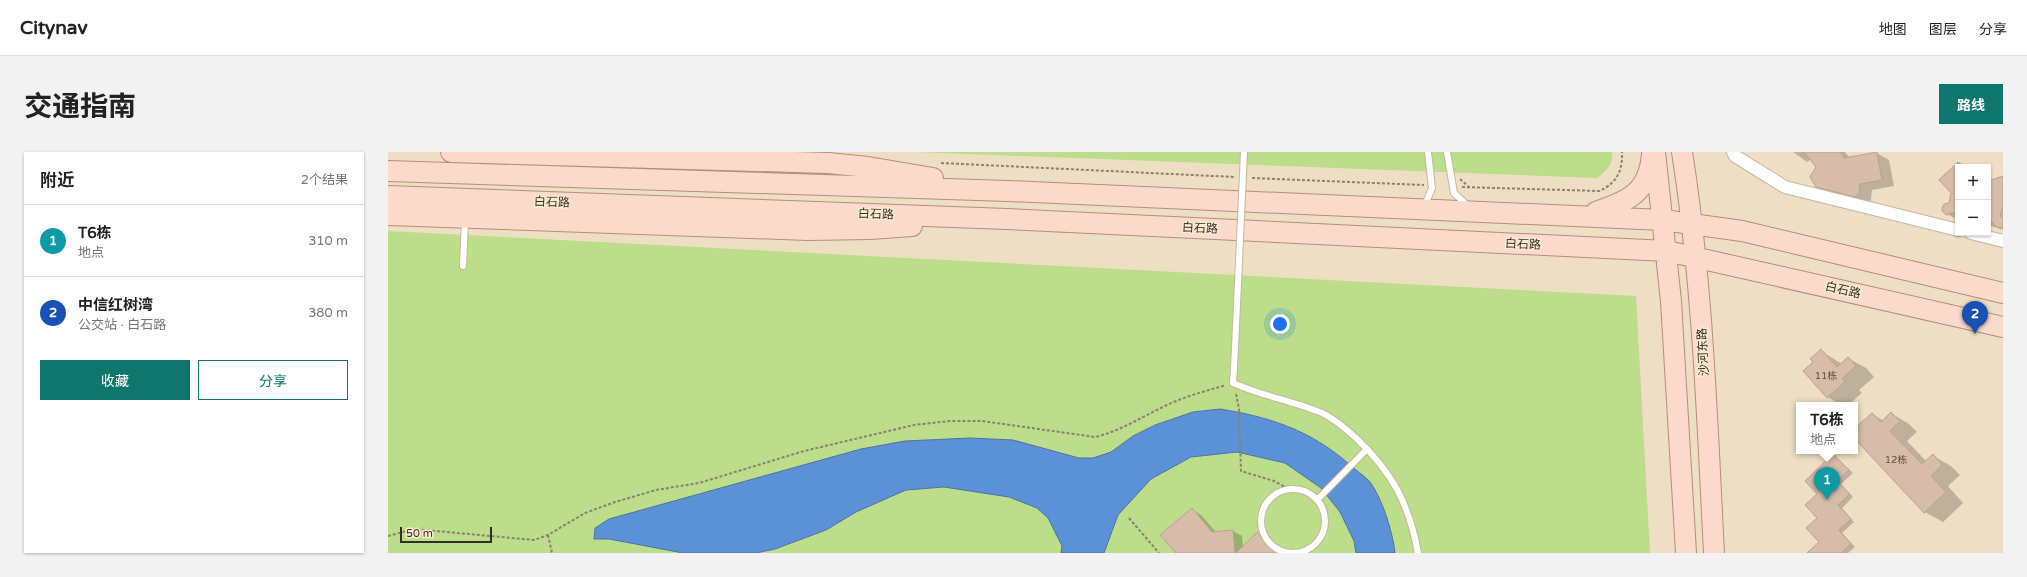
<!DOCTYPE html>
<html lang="zh">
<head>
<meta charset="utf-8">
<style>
  :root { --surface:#fff; --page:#f2f2f2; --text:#222; --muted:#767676; --line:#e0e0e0; --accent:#0f766e }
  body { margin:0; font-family:"Varela Round","Noto Sans SC",sans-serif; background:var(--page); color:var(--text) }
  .controls { position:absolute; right:12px; top:12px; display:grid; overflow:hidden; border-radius:0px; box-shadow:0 1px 3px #0004 }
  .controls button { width:36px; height:36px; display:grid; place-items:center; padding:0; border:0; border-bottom:1px solid var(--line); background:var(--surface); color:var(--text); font:20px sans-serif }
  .scale { position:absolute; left:12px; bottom:10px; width:92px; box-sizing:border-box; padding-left:4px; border:2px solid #332d23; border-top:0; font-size:11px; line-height:14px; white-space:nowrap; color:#332d23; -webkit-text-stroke:3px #fcebd1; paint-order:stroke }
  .you { position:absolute; left:892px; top:172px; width:14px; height:14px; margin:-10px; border:3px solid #fff; border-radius:50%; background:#1a73e8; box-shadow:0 0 0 6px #1a73e833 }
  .badge { display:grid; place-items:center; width:26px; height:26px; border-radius:50%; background:var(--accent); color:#fff; font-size:13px; font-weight:700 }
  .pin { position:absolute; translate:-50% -33px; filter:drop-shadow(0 1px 2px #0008) }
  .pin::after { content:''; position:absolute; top:21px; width:14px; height:12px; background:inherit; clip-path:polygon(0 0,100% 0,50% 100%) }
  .popup { position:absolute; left:1408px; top:250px; width:62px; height:52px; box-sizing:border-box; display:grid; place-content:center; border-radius:0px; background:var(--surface); filter:drop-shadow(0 1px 3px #0005); font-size:13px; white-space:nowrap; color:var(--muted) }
  .popup b { font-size:15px; color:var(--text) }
  .popup::after { content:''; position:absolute; left:50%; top:100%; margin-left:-8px; border:8px solid transparent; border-top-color:var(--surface) }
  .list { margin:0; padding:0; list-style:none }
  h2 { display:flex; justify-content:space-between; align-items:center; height:52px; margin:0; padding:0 16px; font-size:17px }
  h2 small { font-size:13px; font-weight:400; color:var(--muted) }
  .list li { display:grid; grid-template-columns:26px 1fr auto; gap:12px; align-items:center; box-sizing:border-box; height:72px; padding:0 16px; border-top:1px solid var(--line) }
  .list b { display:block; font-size:15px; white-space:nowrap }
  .list p { margin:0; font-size:13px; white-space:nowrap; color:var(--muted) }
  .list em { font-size:13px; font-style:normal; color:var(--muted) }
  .actions { display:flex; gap:8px; padding:12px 16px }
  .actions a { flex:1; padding:9px 0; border:1px solid var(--accent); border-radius:0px; text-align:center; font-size:14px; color:var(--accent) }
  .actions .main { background:var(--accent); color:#fff }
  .map { position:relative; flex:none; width:1615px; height:401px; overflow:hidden; border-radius:0px }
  header { display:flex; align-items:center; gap:24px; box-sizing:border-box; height:56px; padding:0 20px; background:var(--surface); border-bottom:1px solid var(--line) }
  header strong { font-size:19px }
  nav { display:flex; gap:22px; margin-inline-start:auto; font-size:14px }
  .intro { display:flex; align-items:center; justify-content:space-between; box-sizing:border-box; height:96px; padding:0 24px }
  h1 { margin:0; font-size:28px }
  .button { padding:10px 18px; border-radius:0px; background:var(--accent); color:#fff; font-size:14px; font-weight:700 }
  main { display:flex; gap:24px; padding:0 24px }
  aside { flex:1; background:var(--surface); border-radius:0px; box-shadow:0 1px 3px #0004 }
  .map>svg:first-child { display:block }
  .green { fill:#bcdd8a }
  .water { fill:#5b91d7; stroke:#4f73a1 }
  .shadow { fill:#0003 }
  .building { fill:#d6bca9; stroke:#bba290 }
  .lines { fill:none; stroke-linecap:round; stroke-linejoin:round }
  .lane-casing { stroke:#c7b79d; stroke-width:8 }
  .street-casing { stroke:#c7b79d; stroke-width:14 }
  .primary-casing { stroke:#b48e79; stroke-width:22 }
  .path { stroke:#8c8170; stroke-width:2; stroke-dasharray:3 2; stroke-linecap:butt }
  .lane { stroke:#fff; stroke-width:6 }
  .street { stroke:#fff; stroke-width:12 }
  .primary { stroke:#fbdacb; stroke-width:20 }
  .lane-bridge-casing { stroke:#c7b79d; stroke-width:8; stroke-linecap:butt }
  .lane-bridge { stroke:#fff; stroke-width:6 }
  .labels { text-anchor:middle; stroke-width:3; stroke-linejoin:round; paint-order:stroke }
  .number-label { font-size:10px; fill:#5c5144 }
  .street-label { font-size:12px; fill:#332d23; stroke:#fcebd1 }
</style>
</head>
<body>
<header>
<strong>Citynav</strong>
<nav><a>地图</a><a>图层</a><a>分享</a></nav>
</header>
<div class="intro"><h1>交通指南</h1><a class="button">路线</a></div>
<main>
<aside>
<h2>附近<small>2个结果</small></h2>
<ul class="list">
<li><span class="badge" style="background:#0f9aa8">1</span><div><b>T6栋</b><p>地点</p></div><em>310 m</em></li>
<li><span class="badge" style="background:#1a4fb4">2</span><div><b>中信红树湾</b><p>公交站 · 白石路</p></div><em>380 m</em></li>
</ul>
<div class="actions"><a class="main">收藏</a><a>分享</a></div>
</aside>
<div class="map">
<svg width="1615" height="401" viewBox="0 0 1615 401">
  <rect width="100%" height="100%" fill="#eedec4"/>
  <path class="green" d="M528 0H1224C1225 13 1218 19 1209 26Z
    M0 79 1248 144 1262 401H0Z"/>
  <path class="water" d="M832 257C882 265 922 278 961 312 967 318 976 323 982 330 994 346 1005 381 1007 401H968L966 389 952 360 933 336 897 311 849 300 803 305 763 327 730 363 716 401H673L674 394 660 366 649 356 621 345 556 335 518 338 468 360 438 378 387 397 368 401H295L221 387H206L207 376 221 367 473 297 517 289 582 286 625 288 691 306H705L723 300 745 284 767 273 805 260Z"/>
  <path class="shadow" d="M1405 0H1457L1462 6 1489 1 1501 8 1506 34 1484 38 1483 48 1479 51 1442 42 1429 34V15L1423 7 1419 10Z
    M1571 10 1579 15H1570V68L1559 62 1564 40 1553 29Z
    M1615 25V78L1600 73V30Z
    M1433 199 1454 212 1460 206 1478 216 1486 225 1471 238 1474 241 1460 253H1453L1440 245 1426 210Z
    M1484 262 1496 269 1504 262 1521 272 1529 280 1519 289 1538 309 1545 304 1563 314 1572 323 1560 334 1575 351 1555 370 1537 360 1467 285Z
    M1445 303 1465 321 1453 332 1465 345 1454 356 1466 370 1454 381 1467 395 1460 401H1422L1433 390 1431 342Z
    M804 358 813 363 828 380 845 379 854 384 855 396 869 381 878 387 893 401H790Z"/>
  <path class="building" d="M1416 0H1452L1456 6 1489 0 1494 28 1472 32 1471 41 1467 45 1428 35 1422 25 1428 15Z
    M1570 10V63L1564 61 1558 63 1554 59V57L1556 52 1561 51 1563 41 1551 28Z
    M1615 24V53L1612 64 1615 67V76L1609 75 1605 71 1600 70V29Z
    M1433 197 1449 215 1460 205 1468 214 1454 227 1457 230 1439 246 1415 219 1425 210 1422 207Z
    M1503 260 1512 269 1502 279 1534 312 1545 302 1554 313 1543 324 1558 340 1536 361 1467 287V276L1484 261 1493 270Z
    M1445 302 1461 318 1449 329 1462 342 1450 353 1463 367 1451 378 1463 392 1453 401H1419L1431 390 1418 376 1429 366 1417 353 1429 342 1417 329Z
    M804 356 824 380 845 378 847 401H788L772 383Z
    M869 380 890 401H848Z"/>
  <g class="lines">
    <g class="lane-casing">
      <path id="lane" d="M1059 0 1066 41 1080 54
        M1037 53 1044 36 1040 0
        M75 114 77 68
        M846 217 845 231C874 244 905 249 934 261 947 267 958 277 968 286 1005 321 1021 352 1030 401
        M873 369a32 32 0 1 1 64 0a32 32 0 1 1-64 0Z
        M929 348 979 297"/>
    </g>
    <g class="street-casing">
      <path id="street" d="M1345 0 1347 4 1397 35 1570 78
        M1583 81 1615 89"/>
    </g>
    <g class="primary-casing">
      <path id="primary" d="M63 0 440 11 480 15 545 26
        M1267 0 1283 149 1298 401
        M1294 0C1315 133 1319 267 1326 401
        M0 19 620 39 1275 68 1354 79 1615 141
        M0 44 619 67 1279 99 1615 175
        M1208 60C1241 49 1261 40 1264 2
        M0 63 420 78 482 77 524 74"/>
    </g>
    <path class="path" d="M553 11 846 25
      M864 26 1036 33
      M1072 27 1081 35
      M1074 35 1211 39C1228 32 1235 19 1234 0
      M848 242 851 257 853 319 886 329 901 337
      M741 366 771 401
      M160 383 164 401
      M0 384 26 377 146 388 160 383 197 361 227 350 268 338 311 331 416 299 526 273 561 269H594L707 285C733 279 755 264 779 253 798 244 818 239 838 233
      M880 391V390"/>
    <use href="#lane" class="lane"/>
    <use href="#street" class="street"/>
    <use href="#primary" class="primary"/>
    <g class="lane-bridge-casing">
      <path id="lane-bridge" d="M846 217 856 0"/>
    </g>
    <use href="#lane-bridge" class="lane-bridge"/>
  </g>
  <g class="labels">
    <g class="number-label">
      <text x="1438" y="227">11栋</text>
      <text x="1508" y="311">12栋</text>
    </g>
    <g class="street-label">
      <text transform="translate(164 50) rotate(2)" y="4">白石路</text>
      <text transform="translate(488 62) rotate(2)" y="4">白石路</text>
      <text transform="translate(812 76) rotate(3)" y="4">白石路</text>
      <text transform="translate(1135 92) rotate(3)" y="4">白石路</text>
      <text transform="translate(1455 138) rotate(13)" y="4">白石路</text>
      <text transform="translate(1315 200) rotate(-93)" y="4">沙河东路</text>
    </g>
  </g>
</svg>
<div class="controls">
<button>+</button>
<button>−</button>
</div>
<div class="scale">50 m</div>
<div class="you"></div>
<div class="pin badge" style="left:1439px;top:348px;background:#0f9aa8">1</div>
<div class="popup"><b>T6栋</b>地点</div>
<div class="pin badge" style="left:1587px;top:182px;background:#1a4fb4">2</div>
</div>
</main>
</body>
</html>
